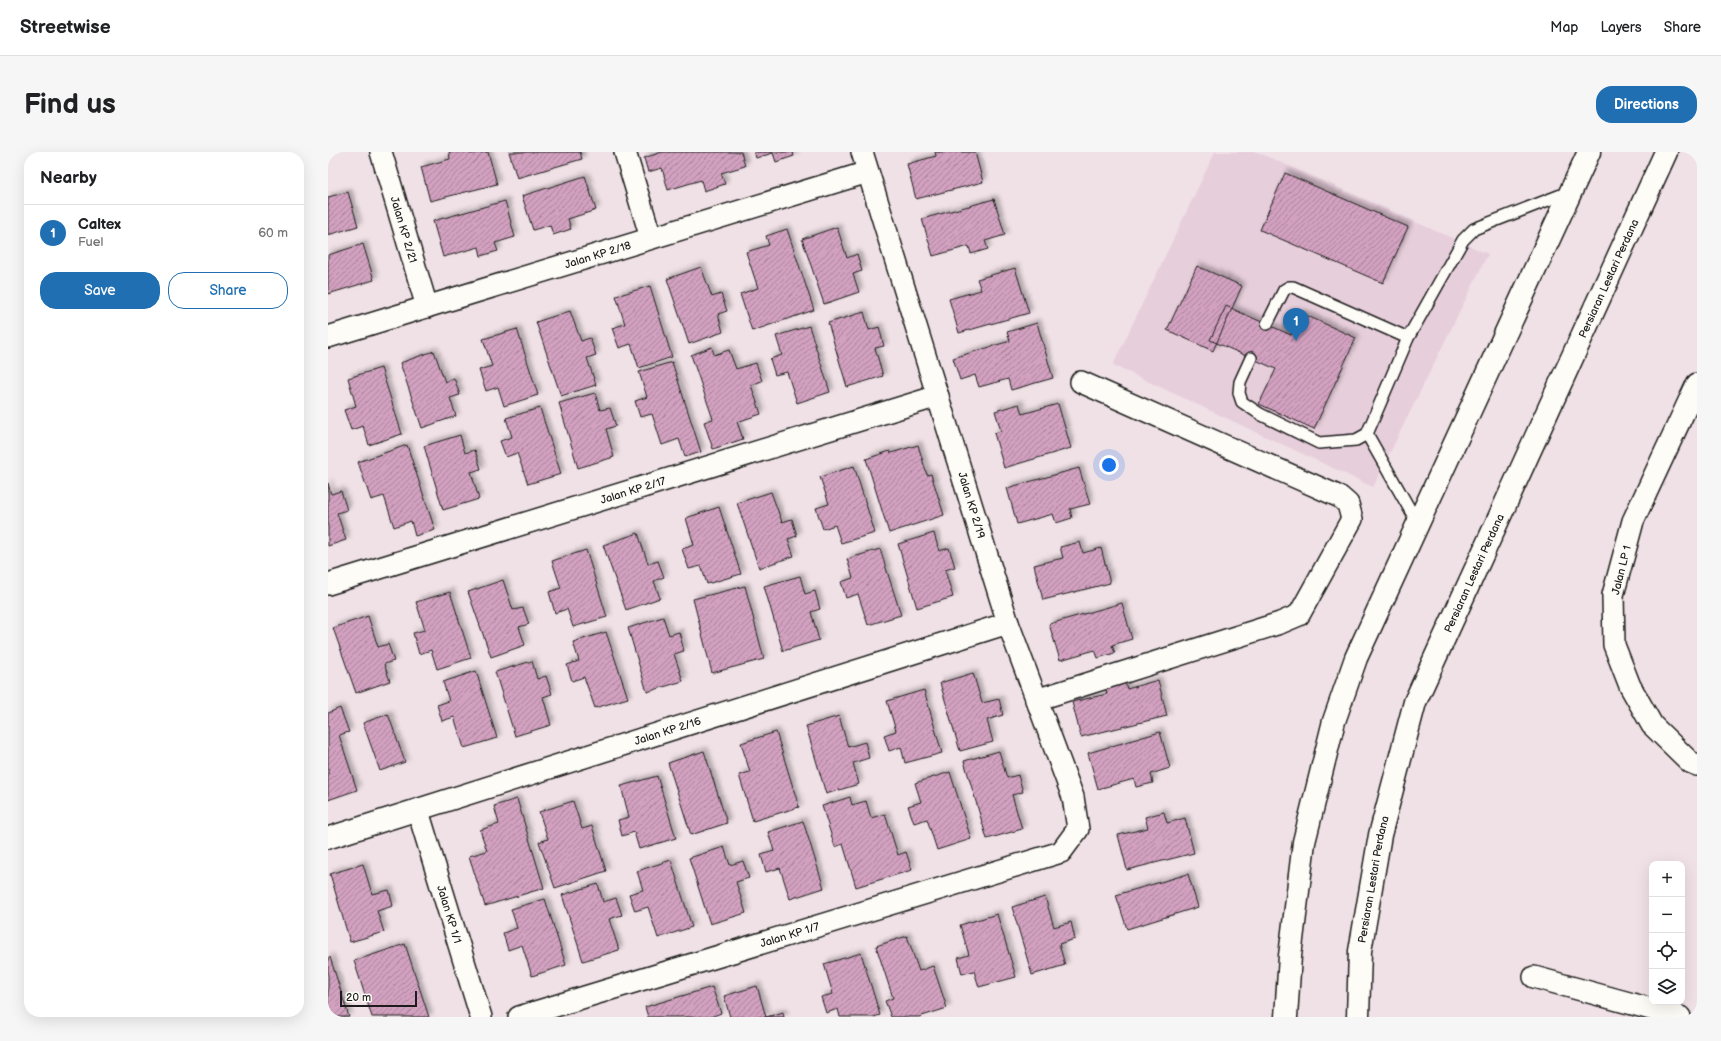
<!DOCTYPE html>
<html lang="en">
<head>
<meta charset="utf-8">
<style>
  :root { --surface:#fff; --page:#f6f6f6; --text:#202124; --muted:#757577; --line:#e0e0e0; --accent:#1f6fb2 }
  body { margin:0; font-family:"Balsamiq Sans",sans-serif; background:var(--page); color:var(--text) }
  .controls { position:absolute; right:12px; bottom:12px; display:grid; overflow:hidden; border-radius:8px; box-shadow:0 4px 16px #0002 }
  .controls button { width:36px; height:36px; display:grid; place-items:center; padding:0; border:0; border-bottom:1px solid var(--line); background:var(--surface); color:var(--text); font:20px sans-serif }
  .scale { position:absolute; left:12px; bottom:10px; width:77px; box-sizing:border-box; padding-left:4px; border:2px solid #1c1c1c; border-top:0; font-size:11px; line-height:14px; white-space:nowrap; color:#1c1c1c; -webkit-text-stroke:3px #fdfcf7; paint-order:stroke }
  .you { position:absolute; left:781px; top:313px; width:14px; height:14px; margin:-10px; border:3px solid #fff; border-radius:50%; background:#1a73e8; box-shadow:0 0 0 6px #1a73e833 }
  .badge { display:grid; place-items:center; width:26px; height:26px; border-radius:50%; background:var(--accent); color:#fff; font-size:13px; font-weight:700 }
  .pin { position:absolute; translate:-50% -33px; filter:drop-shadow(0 1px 2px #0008) }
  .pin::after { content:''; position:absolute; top:21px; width:14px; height:12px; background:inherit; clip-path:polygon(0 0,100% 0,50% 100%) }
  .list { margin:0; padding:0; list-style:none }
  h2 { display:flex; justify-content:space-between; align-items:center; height:52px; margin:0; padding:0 16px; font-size:17px }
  h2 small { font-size:13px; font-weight:400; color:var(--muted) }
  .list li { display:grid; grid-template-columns:26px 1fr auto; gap:12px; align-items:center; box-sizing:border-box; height:56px; padding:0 16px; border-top:1px solid var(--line) }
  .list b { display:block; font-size:15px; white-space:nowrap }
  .list p { margin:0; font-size:13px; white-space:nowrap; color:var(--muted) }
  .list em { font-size:13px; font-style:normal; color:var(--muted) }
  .actions { display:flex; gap:8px; padding:12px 16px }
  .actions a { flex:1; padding:9px 0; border:1px solid var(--accent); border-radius:16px; text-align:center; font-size:14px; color:var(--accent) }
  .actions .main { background:var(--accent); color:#fff }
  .icon { flex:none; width:22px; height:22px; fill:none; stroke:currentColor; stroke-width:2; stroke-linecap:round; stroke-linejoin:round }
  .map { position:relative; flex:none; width:1369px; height:865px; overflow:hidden; border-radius:16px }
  header { display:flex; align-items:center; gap:24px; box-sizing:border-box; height:56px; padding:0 20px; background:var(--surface); border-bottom:1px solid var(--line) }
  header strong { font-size:19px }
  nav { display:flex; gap:22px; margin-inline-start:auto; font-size:14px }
  .intro { display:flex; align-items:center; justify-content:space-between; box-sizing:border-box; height:96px; padding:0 24px }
  h1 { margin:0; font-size:28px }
  .button { padding:10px 18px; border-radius:16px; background:var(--accent); color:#fff; font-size:14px; font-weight:700 }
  main { display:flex; gap:24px; padding:0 24px }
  aside { flex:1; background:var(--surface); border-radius:16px; box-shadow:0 4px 16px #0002 }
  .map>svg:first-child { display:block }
  .built { fill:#e7cedb }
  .building { fill:url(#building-hatch); stroke:#1c1c1c; filter:url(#shadow) }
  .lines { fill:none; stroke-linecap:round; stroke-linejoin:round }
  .lane-casing { stroke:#1c1c1c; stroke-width:14 }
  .street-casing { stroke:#1c1c1c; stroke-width:24 }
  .secondary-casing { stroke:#1c1c1c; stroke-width:25 }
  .lane { stroke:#fdfcf7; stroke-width:11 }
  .street { stroke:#fdfcf7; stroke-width:21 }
  .secondary { stroke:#fdfcf7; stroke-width:22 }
  .labels { text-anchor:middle; stroke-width:3.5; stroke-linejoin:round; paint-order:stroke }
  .street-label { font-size:11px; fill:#1c1c1c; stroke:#fdfcf7 }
</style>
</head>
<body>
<header>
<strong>Streetwise</strong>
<nav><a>Map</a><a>Layers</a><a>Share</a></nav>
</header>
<div class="intro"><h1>Find us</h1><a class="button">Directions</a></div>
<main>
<aside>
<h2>Nearby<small></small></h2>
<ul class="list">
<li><span class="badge">1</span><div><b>Caltex</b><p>Fuel</p></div><em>60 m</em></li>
</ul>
<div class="actions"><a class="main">Save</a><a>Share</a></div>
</aside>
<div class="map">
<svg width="1369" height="865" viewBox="0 0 1369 865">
  <defs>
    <pattern id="building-hatch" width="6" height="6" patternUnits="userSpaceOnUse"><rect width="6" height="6" fill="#d2a1c0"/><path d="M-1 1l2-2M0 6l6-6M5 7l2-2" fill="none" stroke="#aa829b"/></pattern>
    <filter id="shadow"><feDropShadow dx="3.5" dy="-3.5" stdDeviation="2" flood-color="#0004"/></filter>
  </defs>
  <rect width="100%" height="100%" fill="#f0e1e6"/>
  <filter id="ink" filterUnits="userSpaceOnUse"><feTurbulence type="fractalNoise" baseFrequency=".025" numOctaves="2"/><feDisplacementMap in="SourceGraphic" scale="8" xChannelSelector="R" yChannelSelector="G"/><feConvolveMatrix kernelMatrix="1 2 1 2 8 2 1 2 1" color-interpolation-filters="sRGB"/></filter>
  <g filter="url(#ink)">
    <path class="built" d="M887 0H929L1160 102 1045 335 785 213Z"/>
    <path class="building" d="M121 0H142V2L160 0 169 32 102 49 93 15 122 7Z
      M181 0H252L254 7 189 26Z
      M334 0H413L417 14 393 21 397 32 376 39 373 28 340 38 334 16 320 20 316 6Z
      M426 0H465L466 4 448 10 445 1 428 6Z
      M607 0H647L655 30 588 47 579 12 608 4Z
      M957 21 1080 75 1055 131 932 78Z
      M257 24 268 58 240 67 243 77 225 83 222 73 205 78 194 44Z
      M20 40 30 74 0 83V45Z
      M666 47 677 83 657 89 660 97 643 102 641 94 605 104 594 67Z
      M177 49 187 85 167 91 170 99 153 104 151 95 115 105 105 69Z
      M509 75 519 106 529 102 534 119 525 122 531 140 496 152 474 87Z
      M459 77 486 158 424 179 412 142 430 136 418 100 441 93 438 84Z
      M35 92 46 128 0 142V103Z
      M869 114 914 134 885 199 839 178Z
      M373 115 384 145 393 142 399 159 390 162 395 180 361 192 339 127Z
      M687 116 701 161 631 181 621 147 653 138 649 127Z
      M322 134 344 205 311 216 303 192 291 196 284 176 297 172 288 144Z
      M898 154 963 183 973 161 1028 186 986 277 931 252 948 217 882 188Z
      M242 159 253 189 262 186 268 203 259 206 268 233 233 244 208 170Z
      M536 160 541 178 551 175 556 194 547 196 555 224 519 235 500 171Z
      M709 171 725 226 683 238 680 227 651 235 647 223 632 228 625 206 682 189 679 180Z
      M481 174 502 240 469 251 459 220 447 223 442 207 454 203 448 184Z
      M189 177 210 243 176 254 170 235 158 239 151 218 164 214 155 187Z
      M384 195 386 203 401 198 408 217 428 211 434 229 423 233 433 262 409 270 415 287 385 297 376 270 385 267 363 203Z
      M106 199 117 230 126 226 132 243 122 246 128 264 94 276 72 211Z
      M344 210 373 300 357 305 351 287 334 293 324 262 312 265 307 249 319 245 311 220Z
      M53 216 74 282 41 293 35 274 23 278 16 258 28 254 20 226Z
      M267 241 272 258 282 256 288 274 278 277 286 305 250 316 231 251Z
      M691 252 694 262 730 252 743 296 676 316 666 281 673 279 667 259Z
      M212 256 233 322 200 332 189 301 178 305 172 289 184 285 178 266Z
      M132 283 137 301 147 298 153 317 143 320 151 347 115 358 96 294Z
      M79 293 107 378 87 384 83 369 66 375 56 344 43 348 30 310Z
      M590 293 599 323 603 322 616 363 561 381 538 307 562 299 563 301Z
      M526 314 547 381 513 391 507 373 495 377 488 356 501 352 492 325Z
      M751 316 762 352 742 357 744 366 728 371 725 362 689 372 679 336Z
      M0 331 3 342 13 339 19 358 9 361 18 388 0 394Z
      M443 340 454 370 464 367 469 384 460 387 466 404 431 416 409 351Z
      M391 355 413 422 379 432 373 414 361 417 354 397 366 393 358 366Z
      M310 381 320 412 330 409 336 425 326 429 332 446 298 458 275 393Z
      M606 381 611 399 621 396 627 415 617 418 625 445 589 456 570 392Z
      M752 390 755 401 773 396 782 431 715 448 706 413 735 406 732 395Z
      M552 397 573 463 540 473 530 442 518 446 513 430 525 426 519 407Z
      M258 398 279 465 245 475 239 457 227 461 221 440 233 436 224 409Z
      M472 424 477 442 487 439 492 457 483 460 491 488 455 499 436 434Z
      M175 428 185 458 195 456 201 472 191 475 197 493 163 505 140 440Z
      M417 434 436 507 384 521 365 447Z
      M122 440 143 506 109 517 103 498 91 502 85 481 97 478 88 450Z
      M794 451 804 487 784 493 787 501 770 506 767 498 732 508 721 472Z
      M40 464 50 495 60 492 66 509 56 512 62 529 28 541 5 476Z
      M335 465 341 483 351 480 356 499 346 502 355 529 319 540 300 476Z
      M278 480 300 546 267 556 256 525 244 529 239 513 251 509 245 490Z
      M204 509 209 527 218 524 224 542 215 545 223 573 187 584 167 520Z
      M148 519 169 586 136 596 126 565 114 569 109 553 121 549 115 530Z
      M645 521 654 551 671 547 675 563 659 568 665 590 632 599 612 531Z
      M796 526 799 537 830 528 839 564 753 585 744 550 779 542 776 531Z
      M596 538 614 601 577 611 573 595 561 599 556 583 568 579 559 549Z
      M12 556 21 580 11 583 29 638 0 648V561Z
      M60 562 77 610 52 619 35 571Z
      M511 564 520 595 537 590 541 606 525 611 531 632 498 642 478 574Z
      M448 580 471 655 425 669 411 623 422 620 413 591Z
      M832 580 842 616 823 622 825 631 808 635 806 627 770 637 760 601Z
      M376 599 399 671 363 683 340 611Z
      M671 599 679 626 690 623 695 640 684 643 694 677 659 687 636 609Z
      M622 620 643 687 609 698 599 667 586 671 580 654 593 650 587 631Z
      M329 624 348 686 311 697 306 680 294 684 290 668 301 665 293 634Z
      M522 645 524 653 538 649 543 666 557 662 570 703 578 700 584 718 528 735 515 692 507 695 494 654Z
      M189 647 216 736 157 754 141 704 159 699 152 678 171 672 166 654Z
      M245 649 254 677 264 674 278 719 227 736 211 690 220 687 211 660Z
      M836 660 839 671 857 666 866 701 799 718 790 683 820 676 817 665Z
      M475 669 496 736 462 747 452 716 438 720 433 703 446 699 440 680Z
      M396 695 402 713 415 709 421 726 408 730 418 761 382 772 361 706Z
      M343 708 364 775 330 786 320 755 307 759 301 742 315 738 309 719Z
      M35 712 44 742 61 738 65 754 49 759 56 780 22 790 2 722Z
      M860 722 870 755 799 777 788 743Z
      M270 732 275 750 288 746 294 763 281 767 291 798 255 809 234 743Z
      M717 745 726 775 743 770 747 787 731 792 737 813 704 823 684 755Z
      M217 747 238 813 204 824 194 793 180 798 175 781 189 776 183 757Z
      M669 762 688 825 651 835 646 819 634 822 630 806 641 803 632 773Z
      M579 784 591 819 605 814 619 856 591 865H563L557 849 565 846 548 794Z
      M77 792 101 865H44L26 809Z
      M533 801 552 863 546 865H512L510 857 498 861 493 845 505 842 496 812Z
      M2 805 21 865H0V806Z
      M429 834 438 865 455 860 456 865H402L396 844Z
      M384 835 393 861 383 865H320L317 855Z"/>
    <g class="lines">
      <g class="lane-casing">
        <path id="lane" d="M939 172 956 138 961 135H965L1080 186
          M923 206 912 230 911 241 914 250 932 262 991 291 1028 288 1039 282
          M1090 372 1039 282 1080 186 1135 88 1146 77 1243 39"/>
      </g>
      <g class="street-casing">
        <g id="street">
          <path id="s1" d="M53 0 99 155"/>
          <path d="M297 0 323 86"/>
          <path id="s2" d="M0 185 540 20"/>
          <path d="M1369 232 1305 369 1285 443 1286 493 1302 534 1324 573 1362 610 1369 613"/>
          <path id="s3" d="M0 432 610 244"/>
          <path d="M708 548 952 471 971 463 1024 367 1020 352 1012 345 753 230"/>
          <path id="s4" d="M90 659 153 865"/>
          <path id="s5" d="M0 686 680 471"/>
          <path d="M1206 825 1352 865"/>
          <path id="s6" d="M191 865 733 700 750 677 745 645 680 471 534 0"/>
        </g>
      </g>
      <g class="secondary-casing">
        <g id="secondary">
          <path d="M958 865 962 804 976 690 1006 569 1028 506 1261 0"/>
          <path id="s7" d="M1030 865 1032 799 1052 683 1087 550 1338 0"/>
        </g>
      </g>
      <use href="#lane" class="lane"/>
      <use href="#street" class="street"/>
      <use href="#secondary" class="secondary"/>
    </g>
  </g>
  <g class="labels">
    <g class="street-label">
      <text dy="4" stroke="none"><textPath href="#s1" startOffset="81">Jalan KP 2/21</textPath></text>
      <text dy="4" stroke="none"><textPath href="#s2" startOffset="282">Jalan KP 2/18</textPath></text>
      <text dy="4" stroke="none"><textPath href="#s7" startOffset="787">Persiaran Lestari Perdana</textPath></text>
      <text dy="4" stroke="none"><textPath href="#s3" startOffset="319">Jalan KP 2/17</textPath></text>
      <text transform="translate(644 353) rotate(73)" y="4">Jalan KP 2/19</text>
      <text transform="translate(1293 418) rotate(-76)" y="4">Jalan LP 1</text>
      <text dy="4" stroke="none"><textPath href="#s7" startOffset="463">Persiaran Lestari Perdana</textPath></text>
      <text dy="4" stroke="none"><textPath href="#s5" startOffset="356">Jalan KP 2/16</textPath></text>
      <text dy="4" stroke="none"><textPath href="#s7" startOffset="139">Persiaran Lestari Perdana</textPath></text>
      <text dy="4" stroke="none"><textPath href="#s4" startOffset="108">Jalan KP 1/1</textPath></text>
      <text dy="4" stroke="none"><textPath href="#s6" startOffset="283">Jalan KP 1/7</textPath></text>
    </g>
  </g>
</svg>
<div class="controls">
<button>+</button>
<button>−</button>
<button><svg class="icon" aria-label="locate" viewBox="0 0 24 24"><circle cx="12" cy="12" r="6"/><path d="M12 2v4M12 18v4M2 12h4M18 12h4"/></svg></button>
<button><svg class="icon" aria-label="layers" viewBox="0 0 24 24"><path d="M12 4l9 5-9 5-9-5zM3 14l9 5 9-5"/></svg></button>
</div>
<div class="scale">20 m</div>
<div class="you"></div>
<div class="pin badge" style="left:968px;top:189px">1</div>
</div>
</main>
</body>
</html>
